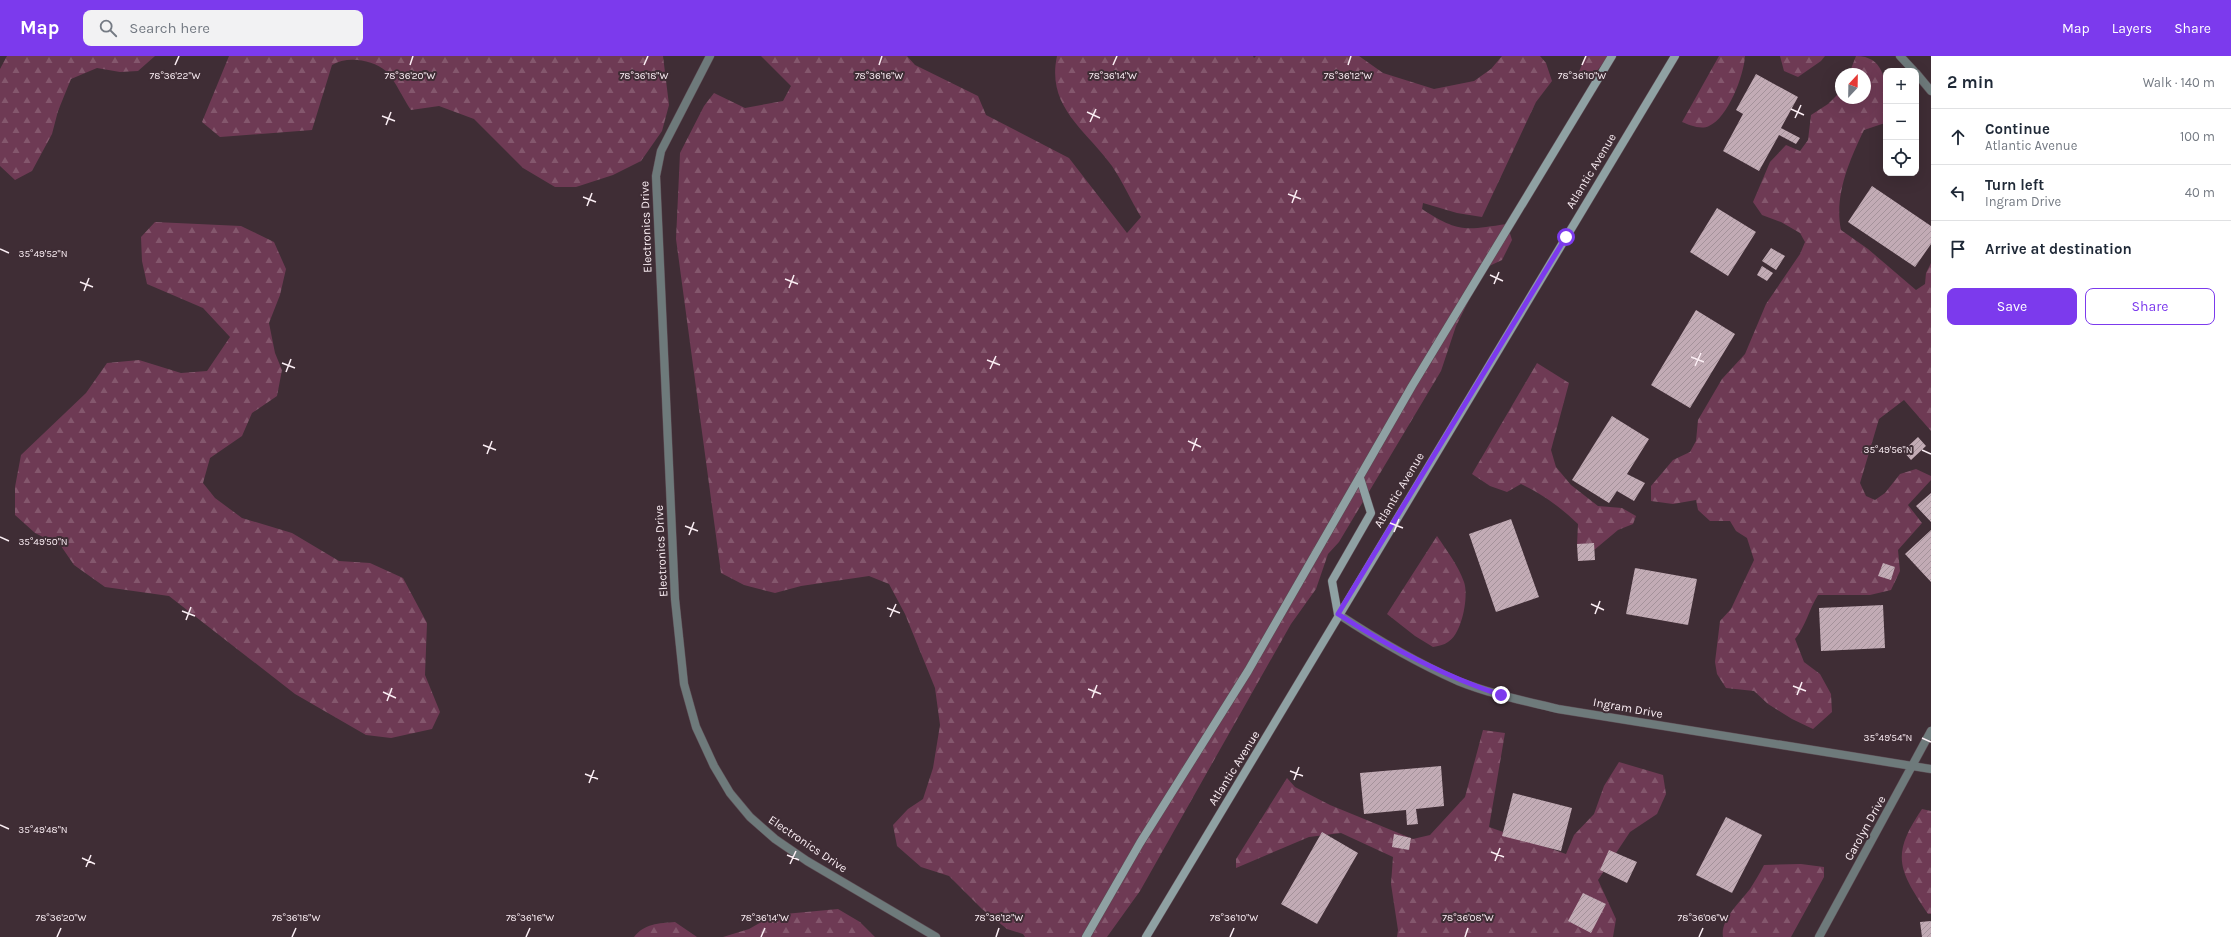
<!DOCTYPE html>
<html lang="en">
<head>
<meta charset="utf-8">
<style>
  :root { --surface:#fff; --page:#f2f2f3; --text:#1f2937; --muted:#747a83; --line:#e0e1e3; --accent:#7c3aed }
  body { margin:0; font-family:Karla,sans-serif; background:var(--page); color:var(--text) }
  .controls { position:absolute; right:12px; top:12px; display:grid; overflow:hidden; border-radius:8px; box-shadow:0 4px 16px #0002 }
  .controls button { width:36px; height:36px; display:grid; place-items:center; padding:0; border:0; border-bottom:1px solid var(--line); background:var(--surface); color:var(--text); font:20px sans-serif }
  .compass { position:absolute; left:1835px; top:12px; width:36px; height:36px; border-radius:50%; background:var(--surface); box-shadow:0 4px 16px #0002; rotate:22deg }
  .stop { position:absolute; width:12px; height:12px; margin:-9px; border:3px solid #7c3aed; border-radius:50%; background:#fff }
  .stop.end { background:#7c3aed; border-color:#fff; box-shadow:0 1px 4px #0008 }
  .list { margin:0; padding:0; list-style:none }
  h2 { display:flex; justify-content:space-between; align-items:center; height:52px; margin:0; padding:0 16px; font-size:17px }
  h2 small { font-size:13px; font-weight:400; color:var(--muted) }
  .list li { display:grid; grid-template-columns:26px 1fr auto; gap:12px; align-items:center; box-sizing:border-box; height:56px; padding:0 16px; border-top:1px solid var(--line) }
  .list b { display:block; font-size:15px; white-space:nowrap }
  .list p { margin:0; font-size:13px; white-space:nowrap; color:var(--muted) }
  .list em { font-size:13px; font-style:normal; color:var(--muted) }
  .actions { display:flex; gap:8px; padding:12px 16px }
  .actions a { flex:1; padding:9px 0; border:1px solid var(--accent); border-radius:8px; text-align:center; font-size:14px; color:var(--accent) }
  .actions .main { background:var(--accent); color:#fff }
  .icon { flex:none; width:22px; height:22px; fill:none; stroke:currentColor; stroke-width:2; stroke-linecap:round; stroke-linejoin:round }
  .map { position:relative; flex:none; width:1931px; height:881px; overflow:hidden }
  header { display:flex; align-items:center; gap:24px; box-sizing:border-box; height:56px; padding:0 20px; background:var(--accent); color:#fff }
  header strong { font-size:19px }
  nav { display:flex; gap:22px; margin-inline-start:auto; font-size:14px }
  .search { width:280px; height:36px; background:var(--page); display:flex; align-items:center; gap:10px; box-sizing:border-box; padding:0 14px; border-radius:8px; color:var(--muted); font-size:15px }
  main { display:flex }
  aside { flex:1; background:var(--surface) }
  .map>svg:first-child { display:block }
  .forest { fill:url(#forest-firs) }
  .building { fill:url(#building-hatch) }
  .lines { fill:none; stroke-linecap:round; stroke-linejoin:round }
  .street-casing { stroke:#5d4c54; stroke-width:9 }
  .secondary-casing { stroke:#5d4c54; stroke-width:9 }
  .street { stroke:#6e7a7b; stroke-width:8 }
  .secondary { stroke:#8fa1a3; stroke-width:8 }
  .route { stroke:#7c3aed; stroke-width:5 }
  .ticks { fill:none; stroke:#fbeef4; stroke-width:1.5 }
  .labels { text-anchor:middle; stroke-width:4; stroke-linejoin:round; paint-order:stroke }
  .street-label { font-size:12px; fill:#fbeef4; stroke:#3f2d35 }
  .ticks-label { font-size:10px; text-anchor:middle; fill:#fbeef4; stroke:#3f2d35; stroke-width:4; stroke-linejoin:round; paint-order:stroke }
</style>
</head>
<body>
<header>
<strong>Map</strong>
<div class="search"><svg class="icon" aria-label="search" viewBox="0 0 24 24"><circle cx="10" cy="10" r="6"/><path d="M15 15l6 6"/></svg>Search here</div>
<nav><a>Map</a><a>Layers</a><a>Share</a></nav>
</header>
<main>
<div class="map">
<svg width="1931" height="881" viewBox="0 0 1931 881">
  <defs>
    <pattern id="forest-firs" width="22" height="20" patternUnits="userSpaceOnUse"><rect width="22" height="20" fill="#6e3a54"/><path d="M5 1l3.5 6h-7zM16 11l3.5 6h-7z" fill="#84576d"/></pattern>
    <pattern id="building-hatch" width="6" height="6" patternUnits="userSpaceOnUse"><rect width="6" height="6" fill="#c2abb5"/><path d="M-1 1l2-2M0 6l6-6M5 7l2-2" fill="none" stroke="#a4929a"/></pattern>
  </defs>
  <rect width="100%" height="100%" fill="#3f2d35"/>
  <path class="forest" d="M7 0H155L138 15 120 16 97 12 71 23 58 55 52 78 32 115 15 124 0 110V13Z
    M229 0H663L669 49 662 75 641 105 613 119 576 131H555L523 112 474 63 439 50 411 54C404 44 393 21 386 15 372 3 346 0 332 9L312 74 220 81 202 66Z
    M761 0H907L915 9 978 40 986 59 1069 102 1127 177 1141 161C1131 145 1123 126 1112 110 1086 74 1046 51 1057 0H1253L1254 2 1256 0H1359L1383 17 1434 33 1474 25 1491 13 1502 0H1540L1546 7 1552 25 1536 46 1482 161 1457 157 1423 147 1422 153C1459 177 1465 174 1507 168L1512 184 1502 204 1485 212 1456 270 1441 315 1339 486 1328 498 1316 533 1291 568 1140 835 1107 881H1025L1023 878 1007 873 982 853 949 820 921 811 897 790 893 769 908 753 923 743 933 712 940 669 935 632 905 558 889 528 869 520 801 530 775 537 744 529 721 517 676 183 680 97 704 50 714 37 745 52 783 45 791 30Z
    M1585 0H1609L1591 22 1576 24Z
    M1719 0H1745C1744 19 1728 62 1709 70 1701 74 1689 69 1682 66Z
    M1780 0H1825L1821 5 1798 21 1784 15Z
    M1856 0C1891 0 1886 40 1886 64L1885 67 1864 74C1849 105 1834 140 1841 174L1868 193 1916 234 1925 228 1926 217 1931 207V375L1904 344 1879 363 1860 427 1866 440 1875 444 1885 437 1900 418 1916 413 1931 420V424L1908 449 1922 467 1898 494 1900 515 1891 534 1870 539H1818C1809 553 1806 570 1795 583L1804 606 1820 618 1831 638 1832 656 1813 673 1792 663 1768 648 1754 635 1726 632 1717 618 1715 606 1720 565 1731 553 1754 504 1747 482 1736 475 1730 465H1710L1698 454 1696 444 1673 448 1651 445V430L1673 404 1690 396 1696 385 1698 364 1722 323 1745 298 1766 248 1800 198 1805 186 1800 177 1781 166 1762 159 1753 146 1770 106 1786 89 1800 95 1808 84 1811 59 1828 48 1841 35V42H1865V18H1849Z
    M155 166 241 170 274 186 286 213 280 239 269 267 275 297 282 314 277 340 252 357 242 380 210 402 203 427 215 442 242 462 292 477 339 505 370 507 403 522 427 567 425 619 440 656 432 673 391 682 366 679 295 638 169 540 105 531 74 509 61 490 35 477 15 459V431L21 399 86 337 107 307 139 304 181 317 207 315 230 281 203 252 147 228 142 205 141 181Z
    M1537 307 1569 327 1551 394 1556 411 1571 429 1598 450 1622 452 1636 460 1633 468 1618 474 1581 505 1577 489 1578 468C1560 451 1544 439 1521 428L1507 436 1490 430 1472 418Z
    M1437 480C1447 495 1458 509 1464 526 1469 540 1462 578 1448 586 1444 589 1438 590 1433 591L1415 580 1387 558Z
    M1483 674 1505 677 1489 771 1566 798 1574 779 1594 758 1604 730 1619 706 1663 719 1666 738 1657 758 1630 776 1598 824 1616 863 1613 881H1397L1398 874 1391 828 1393 801 1341 777 1309 781 1236 812V803L1287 722 1295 731 1330 749 1413 783 1430 779 1465 741Z
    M1922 753 1931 755V858H1928C1899 814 1890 800 1922 753Z
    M1801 808 1824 811V821L1791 881H1723C1720 864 1740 846 1750 833 1755 825 1760 817 1764 809Z
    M838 853 860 866 875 881H723L749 873 774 859Z
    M675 866 697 881H634C644 868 659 867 675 866Z"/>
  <path class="building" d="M1756 18 1798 41 1781 72 1800 82 1796 88 1779 79 1759 115 1723 95 1743 58 1736 54Z
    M1872 130 1931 170V188L1915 211 1848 166Z
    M1717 152 1756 176 1728 220 1690 196Z
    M1771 192 1785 200 1776 214 1762 205Z
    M1762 210 1773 217 1767 225 1757 219Z
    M1696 254 1735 278 1690 352 1651 329Z
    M1612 360 1649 383 1627 418 1645 427 1634 445 1617 435 1609 447 1572 424Z
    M1918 381 1926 390 1911 404 1903 395Z
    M1931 437V466L1916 450Z
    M1511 463 1539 541 1496 556 1469 478Z
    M1931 474V526L1905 498Z
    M1594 487 1595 504 1578 505 1577 488Z
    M1883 507 1895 511 1891 524 1878 520Z
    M1635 512 1697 523 1688 569 1626 558Z
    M1883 549 1885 592 1821 595 1819 552Z
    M1441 710 1444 750 1416 753 1418 768 1407 769 1406 754 1364 758 1360 717Z
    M1513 737 1572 752 1561 795 1502 780Z
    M1726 761 1762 779 1732 837 1696 819Z
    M1322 776 1358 797 1317 868 1281 848Z
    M1394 778 1411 782 1409 794 1392 791Z
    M1609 794 1637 806 1627 827 1600 814Z
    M1583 837 1606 848 1591 877 1568 865Z
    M1931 865V881H1922L1920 866Z"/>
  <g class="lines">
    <g class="street-casing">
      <path id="street" d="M710 0 661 95 656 120 675 543 684 628 696 671 714 710 730 737 750 761 775 783 807 805 936 881
        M1900 0 1914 15
        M1916 17 1931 35
        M1338 558C1376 583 1417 607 1458 625 1490 638 1525 645 1558 653L1931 713
        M1819 881 1931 675"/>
    </g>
    <g class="secondary-casing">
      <path id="secondary" d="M1338 558 1332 525 1371 457 1360 422
        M1086 881 1140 787 1248 615 1412 330 1612 0
        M1146 881 1675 0"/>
    </g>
    <use href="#street" class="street"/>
    <use href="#secondary" class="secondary"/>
  </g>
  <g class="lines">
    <path class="route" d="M1501 639C1443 620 1389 591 1338 558L1566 181"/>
  </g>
  <path class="ticks" d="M175 9 179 0M410 9 413 0M644 9 648 0M879 9 882 0M1113 9 1117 0M1348 9 1351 0M1582 9 1586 0M1791 53 1804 59M1087 56 1100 62M382 60 395 65M1795 62 1801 49M1090 66 1096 53M386 69 391 56M1288 138 1301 143M583 141 596 146M1292 147 1297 134M587 150 592 137M0 193 9 197M1490 219 1503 225M785 223 798 228M80 226 93 231M1494 228 1499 216M789 232 794 219M84 235 89 222M1691 301 1704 306M987 304 1000 309M282 307 295 312M1695 310 1701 297M990 313 996 300M286 316 291 303M1188 385 1201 391M483 389 496 394M1922 394 1931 398M1192 395 1197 382M487 398 492 385M1390 467 1403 472M685 470 698 475M1394 476 1399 463M689 479 694 466M0 481 9 485M1591 548 1604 554M887 552 900 557M182 555 195 560M1595 558 1600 545M890 561 896 548M186 564 191 551M1793 630 1806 635M1088 633 1101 638M383 636 396 642M1797 639 1802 626M1092 642 1097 629M387 645 392 632M1922 682 1931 686M1290 715 1303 720M585 718 598 723M1294 724 1299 711M589 727 594 714M0 769 9 773M1491 796 1504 801M787 799 799 804M82 802 95 808M1495 805 1500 792M790 808 796 795M86 811 91 799M57 881 61 872M292 881 296 872M526 881 530 872M761 881 765 872M996 881 999 872M1230 881 1234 872M1465 881 1468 872M1699 881 1703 872"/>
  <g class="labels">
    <g class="street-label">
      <text transform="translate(1591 115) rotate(-59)" y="4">Atlantic Avenue</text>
      <text transform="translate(646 171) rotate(-92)" y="4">Electronics Drive</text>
      <text transform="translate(1399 434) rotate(-59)" y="4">Atlantic Avenue</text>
      <text transform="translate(661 495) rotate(-93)" y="4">Electronics Drive</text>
      <text transform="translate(1628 652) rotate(10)" y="4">Ingram Drive</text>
      <text transform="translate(1234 712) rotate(-58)" y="4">Atlantic Avenue</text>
      <text transform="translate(1865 772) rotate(-61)" y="4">Carolyn Drive</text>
      <text transform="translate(808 788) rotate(34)" y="4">Electronics Drive</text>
    </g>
  </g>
  <g class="ticks-label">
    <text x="1582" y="23">78°36'10"W</text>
    <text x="175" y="23">78°36'22"W</text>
    <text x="410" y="23">78°36'20"W</text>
    <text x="644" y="23">78°36'18"W</text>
    <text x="879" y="23">78°36'16"W</text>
    <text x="1113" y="23">78°36'14"W</text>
    <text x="1348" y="23">78°36'12"W</text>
    <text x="43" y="201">35°49'52"N</text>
    <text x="1888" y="397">35°49'56"N</text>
    <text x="43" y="489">35°49'50"N</text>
    <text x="1888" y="685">35°49'54"N</text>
    <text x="43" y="777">35°49'48"N</text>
    <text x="61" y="865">78°36'20"W</text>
    <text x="296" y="865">78°36'18"W</text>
    <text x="530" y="865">78°36'16"W</text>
    <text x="765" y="865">78°36'14"W</text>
    <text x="999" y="865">78°36'12"W</text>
    <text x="1234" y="865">78°36'10"W</text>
    <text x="1468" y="865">78°36'08"W</text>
    <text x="1703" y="865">78°36'06"W</text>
  </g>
</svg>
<div class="controls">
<button>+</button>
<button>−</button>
<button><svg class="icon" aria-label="locate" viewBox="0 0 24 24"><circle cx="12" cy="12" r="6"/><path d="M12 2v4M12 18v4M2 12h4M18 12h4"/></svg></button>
</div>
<svg class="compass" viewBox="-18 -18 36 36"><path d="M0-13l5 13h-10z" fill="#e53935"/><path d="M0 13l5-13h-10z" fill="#747a83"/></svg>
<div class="stop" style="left:1566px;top:181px"></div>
<div class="stop end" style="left:1501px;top:639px"></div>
</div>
<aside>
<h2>2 min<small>Walk · 140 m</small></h2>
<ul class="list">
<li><svg class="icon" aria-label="ahead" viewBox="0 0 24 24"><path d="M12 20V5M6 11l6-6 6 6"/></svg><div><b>Continue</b><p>Atlantic Avenue</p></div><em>100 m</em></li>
<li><svg class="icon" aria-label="left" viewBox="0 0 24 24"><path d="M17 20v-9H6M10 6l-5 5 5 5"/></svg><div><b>Turn left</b><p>Ingram Drive</p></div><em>40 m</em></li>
<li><svg class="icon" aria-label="arrive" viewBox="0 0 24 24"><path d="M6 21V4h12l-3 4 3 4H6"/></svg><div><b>Arrive at destination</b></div></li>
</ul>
<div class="actions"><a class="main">Save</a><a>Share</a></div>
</aside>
</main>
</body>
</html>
